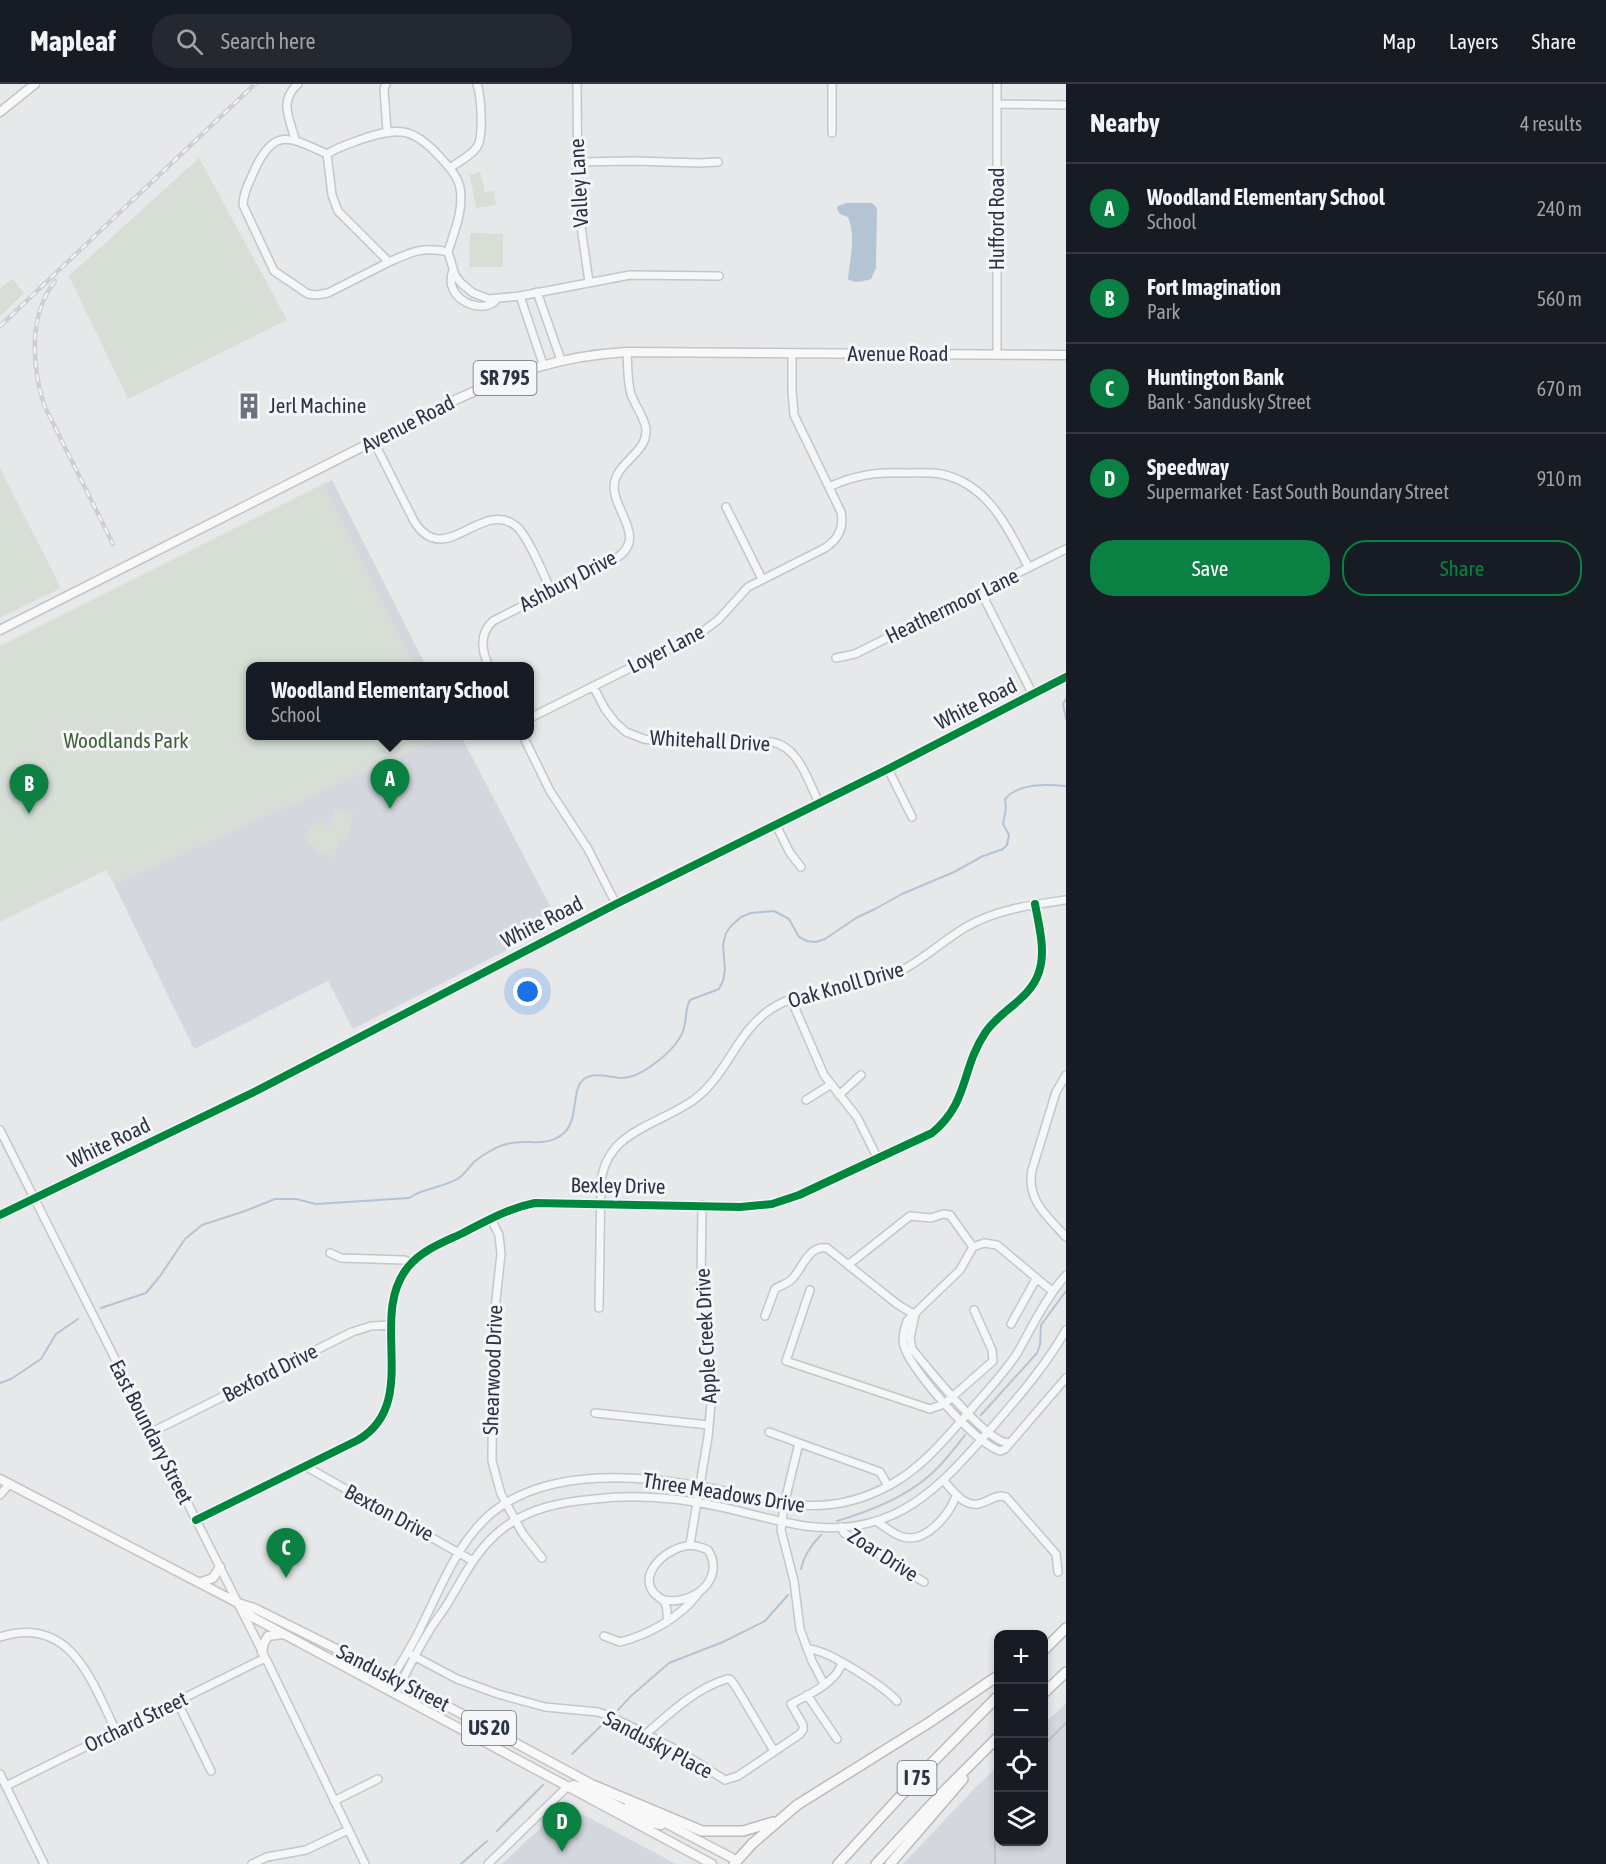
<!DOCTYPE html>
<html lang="en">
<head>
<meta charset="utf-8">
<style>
  :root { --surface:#171b24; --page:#242831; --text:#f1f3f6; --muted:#9ea1a6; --line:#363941; --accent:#0b8043 }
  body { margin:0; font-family:"Asap Condensed",sans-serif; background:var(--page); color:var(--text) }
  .controls { position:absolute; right:18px; bottom:18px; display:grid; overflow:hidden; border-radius:12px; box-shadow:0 3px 9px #0003 }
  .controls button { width:54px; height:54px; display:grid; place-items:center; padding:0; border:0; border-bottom:2px solid var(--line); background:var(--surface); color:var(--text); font:30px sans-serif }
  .you { position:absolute; left:528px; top:908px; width:21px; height:21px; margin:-15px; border:4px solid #fff; border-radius:50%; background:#1a73e8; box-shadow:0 0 0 9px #1a73e833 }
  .badge { display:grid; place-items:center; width:39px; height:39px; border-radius:50%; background:var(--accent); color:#fff; font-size:20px; font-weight:700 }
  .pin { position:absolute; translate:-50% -50px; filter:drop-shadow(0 2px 3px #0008) }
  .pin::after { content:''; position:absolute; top:32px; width:21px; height:18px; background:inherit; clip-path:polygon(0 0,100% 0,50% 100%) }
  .popup { position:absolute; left:246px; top:578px; width:288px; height:78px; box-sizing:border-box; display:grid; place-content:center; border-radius:12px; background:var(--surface); filter:drop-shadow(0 2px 4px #0005); font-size:20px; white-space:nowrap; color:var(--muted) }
  .popup b { font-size:22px; color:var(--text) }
  .popup::after { content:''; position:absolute; left:50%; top:100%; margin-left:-12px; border:12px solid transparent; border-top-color:var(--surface) }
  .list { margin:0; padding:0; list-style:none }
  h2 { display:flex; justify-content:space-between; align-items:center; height:78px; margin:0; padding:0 24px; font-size:26px }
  h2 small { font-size:20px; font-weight:400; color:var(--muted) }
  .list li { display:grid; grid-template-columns:39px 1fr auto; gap:18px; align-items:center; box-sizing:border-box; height:90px; padding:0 24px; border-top:2px solid var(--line) }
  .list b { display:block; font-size:22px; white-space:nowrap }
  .list p { margin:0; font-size:20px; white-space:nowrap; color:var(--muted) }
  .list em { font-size:20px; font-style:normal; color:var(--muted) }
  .actions { display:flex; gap:12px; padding:18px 24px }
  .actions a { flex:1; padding:14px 0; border:2px solid var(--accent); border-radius:24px; text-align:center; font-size:21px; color:var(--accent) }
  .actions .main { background:var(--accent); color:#fff }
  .icon { flex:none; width:33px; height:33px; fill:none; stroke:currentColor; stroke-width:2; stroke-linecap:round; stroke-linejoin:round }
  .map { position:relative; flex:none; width:1066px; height:1780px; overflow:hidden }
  header { display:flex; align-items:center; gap:36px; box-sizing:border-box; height:84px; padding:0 30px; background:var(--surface); border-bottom:2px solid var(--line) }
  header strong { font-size:28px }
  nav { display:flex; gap:33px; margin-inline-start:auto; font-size:21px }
  .search { width:420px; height:54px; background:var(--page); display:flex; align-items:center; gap:15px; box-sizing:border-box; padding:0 21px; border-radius:24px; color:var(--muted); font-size:22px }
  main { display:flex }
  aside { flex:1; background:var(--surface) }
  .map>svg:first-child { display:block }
  .built { fill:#d4d7dd }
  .green { fill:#d6ded6 }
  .water { fill:#b4c4d5 }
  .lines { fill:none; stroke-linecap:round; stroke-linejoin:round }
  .stream { stroke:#b4c4d5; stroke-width:2 }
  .minor-casing { stroke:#c4c6c8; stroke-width:10 }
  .major-casing { stroke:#c2c5c8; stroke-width:11 }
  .highway-casing { stroke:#b8bbbf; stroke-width:12 }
  .minor { stroke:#f5f6f7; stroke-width:7 }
  .major { stroke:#f8f8f8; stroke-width:8 }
  .highway { stroke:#f8f8f8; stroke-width:9 }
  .rail-casing { stroke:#cecfd2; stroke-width:4.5 }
  .rail { stroke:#f4f6f9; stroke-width:2; stroke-dasharray:7; stroke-linecap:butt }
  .cycleway-casing { stroke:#f4f6f9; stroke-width:11 }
  .cycleway { stroke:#00873e; stroke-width:8 }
  .labels { text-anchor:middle; stroke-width:6; stroke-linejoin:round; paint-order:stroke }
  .shield { fill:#f4f6f9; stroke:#676e7b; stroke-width:1.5 }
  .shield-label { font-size:20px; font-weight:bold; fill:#2b3445 }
  .street-label { font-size:21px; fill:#2b3445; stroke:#f4f6f9 }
  .poi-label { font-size:21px; fill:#2b3445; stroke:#f4f6f9; text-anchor:start }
  .park-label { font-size:21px; fill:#3f6138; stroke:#f4f6f9 }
</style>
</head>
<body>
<header>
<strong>Mapleaf</strong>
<div class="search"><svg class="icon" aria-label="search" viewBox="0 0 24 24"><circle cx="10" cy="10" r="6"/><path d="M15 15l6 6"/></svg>Search here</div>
<nav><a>Map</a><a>Layers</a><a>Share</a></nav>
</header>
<main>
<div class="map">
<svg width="1066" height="1780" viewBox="0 0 1066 1780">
  <rect width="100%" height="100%" fill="#e6e8ea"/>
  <path class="built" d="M332 396 426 582H414L323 400Z
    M444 652H461L559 839 353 945 328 897 194 965 114 800Z
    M1066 1619V1780H903L975 1704 998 1682 999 1758H1044V1640Z
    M565 1721 676 1780H502Z"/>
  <path class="green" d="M199 74 287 236 128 315 69 192Z
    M480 88 485 107 478 109 494 107 496 121 476 124 470 91Z
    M472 149 503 150V183H469L470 151Z
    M12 195 24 209 0 232V205Z
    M0 384 61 504 0 534Z
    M323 400 414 582H250V652H444L114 800 106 786 0 838V562Z
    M335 724 354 730 346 756 340 754 334 774 318 769 303 752 320 736 329 744Z"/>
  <path class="water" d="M846 119H872L877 124 876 184 871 195C864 197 853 200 848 195 850 174 856 152 848 133L840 130 837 125 838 122Z"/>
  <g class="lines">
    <path class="stream" d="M1066 615 1063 620 1066 635
      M101 1224 146 1209 160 1192 185 1155 202 1141 245 1127 275 1115H296L316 1120 409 1114 416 1110C429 1104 446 1102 459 1094 465 1090 469 1083 475 1077 482 1071 497 1062 507 1060 526 1054 546 1065 564 1049 579 1035 571 1005 584 995 594 988 608 993 620 994 641 995 676 966 683 947 687 937 685 924 690 916L719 905 723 897 725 886 723 861 726 849 731 842 741 833 751 829 774 827 789 835 799 853 807 857 816 858 825 855 856 834 875 825 902 810 954 788 983 772 1003 765 1007 761 1009 751 1003 740 1006 724 1005 715C1019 699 1046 700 1066 702
      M0 1299 11 1295 41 1275 56 1250 78 1235
      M981 1331 1037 1269 1040 1261 1041 1241 1066 1207
      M837 1437C870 1427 904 1414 930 1391 944 1379 954 1365 965 1351
      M801 1485C804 1471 811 1461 821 1451
      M618 1626 631 1612 669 1579 723 1558 765 1537 788 1511
      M1044 1661 1066 1639
      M572 1670 606 1637
      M497 1747 543 1701
      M461 1780 487 1757
      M995 1780V1724L999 1706"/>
    <g class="minor-casing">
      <path id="minor" d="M386 0 384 5 387 47
        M577 0 578 122 589 198
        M997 20 1066 21
        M832 49V0
        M295 55C289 33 279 17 298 0
        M327 70C291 54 275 42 255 85 250 97 243 108 243 121L274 187 308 210 316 211 328 209 389 178
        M577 78 635 77 699 79 718 78
        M450 84C458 78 471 72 477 63 484 53 481 11 477 0
        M448 168C454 148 464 126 460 104 458 92 448 82 440 73 413 43 398 43 362 55 349 60 338 63 327 70L332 111 338 127 389 178C411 168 424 162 448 168L455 191 461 199 473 209 489 215 520 212 630 191 719 192
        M453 186C451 192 450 199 453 205 460 221 486 229 497 215
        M537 208 561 276
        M520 212 543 280
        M997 271V0
        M374 358 414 437C445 487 481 414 516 442 528 452 544 491 551 507
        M829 403C854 391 877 388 905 389 917 389 929 388 941 390 989 400 1008 445 1029 484
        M726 423 762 495
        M981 508 1033 611
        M836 574 855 570 1066 465
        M489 582C481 566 479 550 493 537L615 475C648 455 615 429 614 404 614 378 648 370 646 345 644 332 635 322 631 310 627 297 628 282 627 268
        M593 602 605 625 615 638 626 648 644 655 666 658H772C799 663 808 697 819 719
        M530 634 702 548 718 536 748 503 825 464C839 455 844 443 841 428L794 331 792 306V269
        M523 652 550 707 588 765 616 820
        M888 685 912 733
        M776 741 790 769 801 783
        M791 915 824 991 857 1033 878 1075
        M1066 991 1056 1008 1032 1086C1026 1116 1048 1133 1066 1153
        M839 1011 861 991
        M806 1016 830 1001
        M0 1046 268 1579 365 1780
        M0 1131 256 1007 616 820 888 685 1066 593
        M491 1135 499 1151 501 1170 493 1243 492 1377 501 1410 523 1450 542 1474
        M330 1169 341 1174 404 1176 412 1179
        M848 1181 910 1132 931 1134 943 1130 950 1131 973 1163
        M810 1206 786 1277 930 1325 944 1320 993 1277 992 1266 974 1226
        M1052 1207 997 1161 984 1159 973 1163 960 1186 907 1237C904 1246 901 1256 905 1265 914 1289 975 1359 1000 1367L1005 1365 1066 1294
        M599 1224 601 1098C607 1046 658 1042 695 1015 727 991 737 947 771 925 803 904 852 905 889 892 918 881 939 859 966 843 997 825 1031 821 1066 816
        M915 1231 910 1254 912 1265C928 1284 986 1359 1009 1359
        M765 1232 775 1205C780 1201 788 1200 792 1195 803 1184 808 1161 827 1164L897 1220 915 1231
        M1011 1240 1036 1195
        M595 1329 709 1341
        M152 1348 352 1248 371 1242 391 1241
        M769 1348 799 1359
        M305 1382 473 1477
        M944 1397C953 1407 963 1422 978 1420 989 1418 994 1410 1006 1413L1056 1470 1058 1488
        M0 1411 9 1400
        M196 1436 358 1356C422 1318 367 1233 408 1183 422 1166 444 1158 463 1149 486 1137 509 1124 535 1119L740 1123 772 1120 799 1111 932 1049C969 1019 961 985 985 949 1000 926 1030 916 1039 888 1046 867 1039 842 1035 820
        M876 1437C884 1442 892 1449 900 1452 924 1462 949 1431 956 1412
        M841 1443 844 1449 850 1453 924 1498
        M690 1460 708 1353 711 1319V1290L701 1200 702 1121
        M661 1515C690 1524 727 1496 708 1466 694 1460 685 1460 672 1467 657 1475 641 1493 654 1509 658 1513 662 1515 665 1519 668 1525 667 1532 667 1538
        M604 1552 620 1558C648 1551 679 1534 697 1511
        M0 1553C71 1530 92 1598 116 1647
        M807 1565C826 1564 883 1602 897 1617
        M412 1571 457 1595 498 1610 545 1623 598 1628 612 1633 677 1666 725 1696 738 1692 800 1650 803 1646V1641L791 1620C808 1611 836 1599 842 1579
        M824 1600 812 1577 800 1545 794 1497 781 1446 784 1421 799 1359 880 1388 888 1402
        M386 1604C398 1583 412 1563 422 1541 440 1505 455 1465 484 1436 538 1383 632 1390 700 1402 770 1415 821 1439 890 1401 923 1383 945 1355 969 1328 986 1308 1004 1290 1018 1268 1033 1241 1045 1215 1066 1191
        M396 1609C406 1589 416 1568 428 1549 434 1538 442 1529 448 1519 464 1492 477 1465 501 1446 528 1424 561 1418 595 1415 637 1410 680 1414 721 1423 749 1429 777 1438 805 1442 897 1454 940 1403 995 1340 1021 1310 1046 1281 1066 1246
        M807 1611 837 1655
        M177 1617 211 1687
        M646 1650C670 1629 696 1604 727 1595H730L736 1603 774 1667
        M0 1690 44 1780
        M6 1702 265 1574
        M334 1717 378 1695
        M252 1780 267 1773 306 1766 348 1746
        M488 1780 568 1702"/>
    </g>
    <g class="major-casing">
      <path id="major" d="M0 28 35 0
        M0 546 455 316C517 288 558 272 627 268L1066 271
        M0 1395 238 1519 254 1524 393 1593 599 1704
        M199 1499 213 1494 220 1483
        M240 1522 252 1533 712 1780
        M262 1568 264 1559 268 1552 283 1550
        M573 1701 585 1704 650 1739 661 1741
        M629 1720 736 1776"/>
    </g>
    <g class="highway-casing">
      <path id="highway" d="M1044 1566 1066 1544
        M1044 1609 1066 1588
        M595 1702 702 1747H743L773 1738
        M734 1780 752 1760 797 1721 930 1638 999 1591
        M838 1780 916 1695 999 1611
        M876 1780 941 1710 999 1652
        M890 1780 963 1695"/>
    </g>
    <use href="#minor" class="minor"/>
    <use href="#major" class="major"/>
    <use href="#highway" class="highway"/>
    <g class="rail-casing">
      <path id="rail" d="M55 197C28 232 32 282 44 321L113 460
        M0 242 255 0"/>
    </g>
    <use href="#rail" class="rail"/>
    <g class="cycleway-casing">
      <path id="cycleway" d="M0 1131 256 1007 616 820 888 685 1066 593
        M196 1436 358 1356C422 1318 367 1233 408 1183 422 1166 444 1158 463 1149 486 1137 509 1124 535 1119L740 1123 772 1120 799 1111 932 1049C969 1019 961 985 985 949 1000 926 1030 916 1039 888 1046 867 1039 842 1035 820"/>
    </g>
    <use href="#cycleway" class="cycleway"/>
  </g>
  <defs>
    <g id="building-bare" transform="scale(2.07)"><path d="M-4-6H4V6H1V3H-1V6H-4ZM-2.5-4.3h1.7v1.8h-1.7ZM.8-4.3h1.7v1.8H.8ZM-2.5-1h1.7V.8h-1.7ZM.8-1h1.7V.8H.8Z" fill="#6c737f" stroke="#f4f6f9" stroke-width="2.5" paint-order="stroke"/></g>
  </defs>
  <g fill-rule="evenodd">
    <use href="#building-bare" x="249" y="322"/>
  </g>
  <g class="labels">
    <g class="shield">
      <rect x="473.5" y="277" width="63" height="34" rx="4.5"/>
      <rect x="462" y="1627" width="54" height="34" rx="4.5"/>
      <rect x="897.5" y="1677" width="39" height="34" rx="4.5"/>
    </g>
    <g class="shield-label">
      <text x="505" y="301">SR 795</text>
      <text x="489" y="1651">US 20</text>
      <text x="917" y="1701">I 75</text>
    </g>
    <g class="street-label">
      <text transform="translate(579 99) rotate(-93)" y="7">Valley Lane</text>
      <text transform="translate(997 135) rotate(-90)" y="7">Hufford Road</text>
      <text x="898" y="277">Avenue Road</text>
      <text transform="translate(408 340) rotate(-27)" y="7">Avenue Road</text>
      <text transform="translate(568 497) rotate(-28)" y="7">Ashbury Drive</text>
      <text transform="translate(952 522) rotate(-26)" y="7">Heathermoor Lane</text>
      <text transform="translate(666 565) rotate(-27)" y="7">Loyer Lane</text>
      <text transform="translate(976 620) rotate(-27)" y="7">White Road</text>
      <text transform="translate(710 657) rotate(3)" y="7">Whitehall Drive</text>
      <text transform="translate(542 838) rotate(-27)" y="7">White Road</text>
      <text transform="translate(846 901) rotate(-16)" y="7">Oak Knoll Drive</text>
      <text transform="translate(109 1059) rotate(-26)" y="7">White Road</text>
      <text transform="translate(618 1102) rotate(1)" y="7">Bexley Drive</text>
      <text transform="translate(706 1252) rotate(-93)" y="7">Apple Creek Drive</text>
      <text transform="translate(493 1286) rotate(-88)" y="7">Shearwood Drive</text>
      <text transform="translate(270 1289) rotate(-27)" y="7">Bexford Drive</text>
      <text transform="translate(151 1348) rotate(63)" y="7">East Boundary Street</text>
      <text transform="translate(724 1409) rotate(9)" y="7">Three Meadows Drive</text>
      <text transform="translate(389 1429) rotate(28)" y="7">Bexton Drive</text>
      <text transform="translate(883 1471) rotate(33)" y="7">Zoar Drive</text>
      <text transform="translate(393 1594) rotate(27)" y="7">Sandusky Street</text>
      <text transform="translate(136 1638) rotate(-26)" y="7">Orchard Street</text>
      <text transform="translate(658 1661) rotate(28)" y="7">Sandusky Place</text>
    </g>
    <g class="poi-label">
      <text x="269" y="329">Jerl Machine</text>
    </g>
    <g class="park-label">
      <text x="126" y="664">Woodlands Park</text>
    </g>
  </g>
</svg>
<div class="controls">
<button>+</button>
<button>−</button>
<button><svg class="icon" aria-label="locate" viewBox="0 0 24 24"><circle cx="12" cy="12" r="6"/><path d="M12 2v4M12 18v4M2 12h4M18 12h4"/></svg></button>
<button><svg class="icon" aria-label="layers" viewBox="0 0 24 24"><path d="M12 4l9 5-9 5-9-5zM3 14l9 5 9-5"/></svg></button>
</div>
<div class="you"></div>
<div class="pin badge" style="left:390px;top:725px">A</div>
<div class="popup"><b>Woodland Elementary School</b>School</div>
<div class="pin badge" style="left:29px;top:730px">B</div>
<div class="pin badge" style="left:286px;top:1494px">C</div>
<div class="pin badge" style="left:562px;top:1768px">D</div>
</div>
<aside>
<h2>Nearby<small>4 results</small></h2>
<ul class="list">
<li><span class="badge">A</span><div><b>Woodland Elementary School</b><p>School</p></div><em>240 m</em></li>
<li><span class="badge">B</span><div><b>Fort Imagination</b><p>Park</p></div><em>560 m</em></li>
<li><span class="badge">C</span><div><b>Huntington Bank</b><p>Bank · Sandusky Street</p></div><em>670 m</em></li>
<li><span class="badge">D</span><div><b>Speedway</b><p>Supermarket · East South Boundary Street</p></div><em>910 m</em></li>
</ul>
<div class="actions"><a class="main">Save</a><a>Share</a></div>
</aside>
</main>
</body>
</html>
